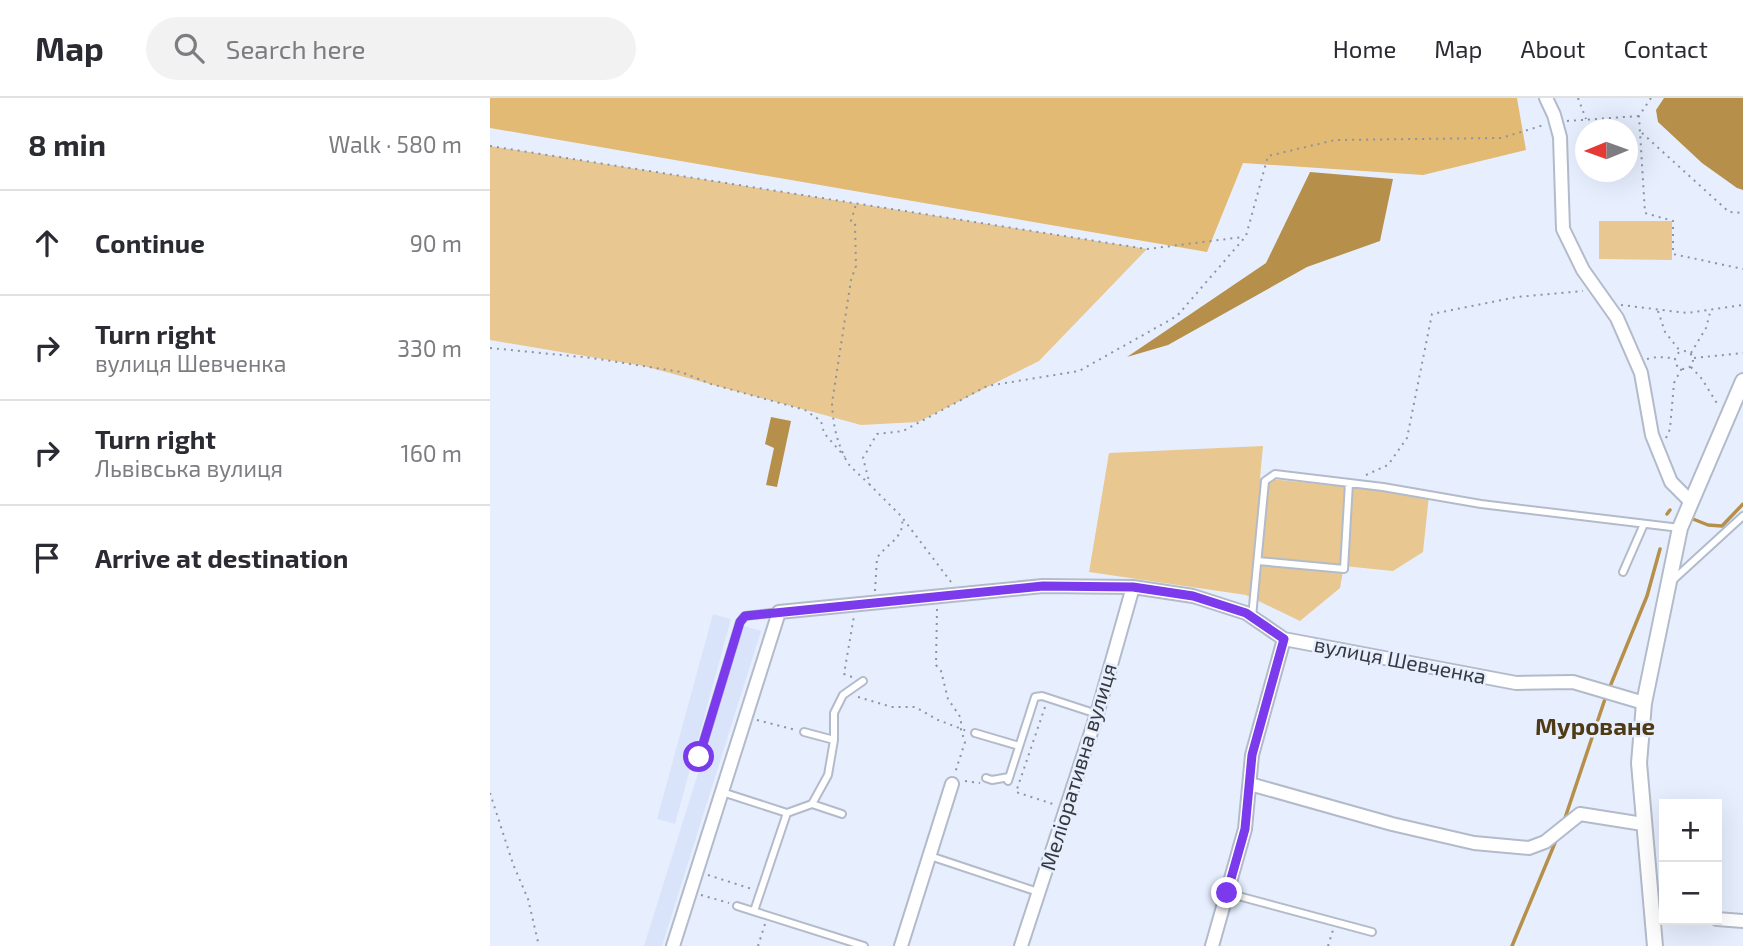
<!DOCTYPE html>
<html lang="en">
<head>
<meta charset="utf-8">
<style>
  :root { --surface:#fff; --page:#f2f2f3; --text:#2b2b33; --muted:#7c7c81; --line:#e1e1e2 }
  body { margin:0; font-family:"Exo 2",sans-serif; background:var(--page); color:var(--text) }
  .controls { position:absolute; right:21px; bottom:21px; display:grid; overflow:hidden; border-radius:0px; box-shadow:0 7px 28px #0002 }
  .controls button { width:63px; height:63px; display:grid; place-items:center; padding:0; border:0; border-bottom:2px solid var(--line); background:var(--surface); color:var(--text); font:35px sans-serif }
  .compass { position:absolute; left:1085px; top:21px; width:63px; height:63px; border-radius:50%; background:var(--surface); box-shadow:0 7px 28px #0002; rotate:269deg }
  .stop { position:absolute; width:21px; height:21px; margin:-16px; border:5px solid #7c3aed; border-radius:50%; background:#fff }
  .stop.end { background:#7c3aed; border-color:#fff; box-shadow:0 2px 7px #0008 }
  .list { margin:0; padding:0; list-style:none }
  h2 { display:flex; justify-content:space-between; align-items:center; height:91px; margin:0; padding:0 28px; font-size:30px }
  h2 small { font-size:23px; font-weight:400; color:var(--muted) }
  .list li { display:grid; grid-template-columns:46px 1fr auto; gap:21px; align-items:center; box-sizing:border-box; height:105px; padding:0 28px; border-top:2px solid var(--line) }
  .list b { display:block; font-size:26px; white-space:nowrap }
  .list p { margin:0; font-size:23px; white-space:nowrap; color:var(--muted) }
  .list em { font-size:23px; font-style:normal; color:var(--muted) }
  .icon { flex:none; width:38px; height:38px; fill:none; stroke:currentColor; stroke-width:2; stroke-linecap:round; stroke-linejoin:round }
  .map { position:relative; flex:none; width:1253px; height:848px; overflow:hidden }
  header { display:flex; align-items:center; gap:42px; box-sizing:border-box; height:98px; padding:0 35px; background:var(--surface); border-bottom:2px solid var(--line) }
  header strong { font-size:33px }
  nav { display:flex; gap:38px; margin-inline-start:auto; font-size:24px }
  .search { width:490px; height:63px; background:var(--page); display:flex; align-items:center; gap:18px; box-sizing:border-box; padding:0 24px; border-radius:38px; color:var(--muted); font-size:26px }
  main { display:flex }
  aside { flex:1; background:var(--surface) }
  .map>svg:first-child { display:block }
  .built { fill:#d9e4fa }
  .green { fill:#e8c790 }
  .forest { fill:#e2ba74 }
  .water { fill:#b6904a }
  .lines { fill:none; stroke-linecap:round; stroke-linejoin:round }
  .stream { stroke:#b6904a; stroke-width:3.5 }
  .service-casing { stroke:#b3bbca; stroke-width:10 }
  .minor-casing { stroke:#b3bbca; stroke-width:16 }
  .tertiary-casing { stroke:#b3bbca; stroke-width:18 }
  .path { stroke:#8e949f; stroke-width:2; stroke-dasharray:2 5; stroke-linecap:butt }
  .service { stroke:#fff; stroke-width:6 }
  .minor { stroke:#fff; stroke-width:12 }
  .tertiary { stroke:#fff; stroke-width:14 }
  .route { stroke:#7c3aed; stroke-width:9 }
  .labels { text-anchor:middle; stroke-width:5; stroke-linejoin:round; paint-order:stroke }
  .street-label { font-size:21px; fill:#36393f; stroke:#e7efff }
  .quarter-label { font-size:24px; font-weight:bold; fill:#4e3a14; stroke:#e7efff }
</style>
</head>
<body>
<header>
<strong>Map</strong>
<div class="search"><svg class="icon" aria-label="search" viewBox="0 0 24 24"><circle cx="10" cy="10" r="6"/><path d="M15 15l6 6"/></svg>Search here</div>
<nav><a>Home</a><a>Map</a><a>About</a><a>Contact</a></nav>
</header>
<main>
<aside>
<h2>8 min<small>Walk · 580 m</small></h2>
<ul class="list">
<li><svg class="icon" aria-label="ahead" viewBox="0 0 24 24"><path d="M12 20V5M6 11l6-6 6 6"/></svg><div><b>Continue</b></div><em>90 m</em></li>
<li><svg class="icon" aria-label="right" viewBox="0 0 24 24"><path d="M7 20v-9h11M14 6l5 5-5 5"/></svg><div><b>Turn right</b><p>вулиця Шевченка</p></div><em>330 m</em></li>
<li><svg class="icon" aria-label="right" viewBox="0 0 24 24"><path d="M7 20v-9h11M14 6l5 5-5 5"/></svg><div><b>Turn right</b><p>Львівська вулиця</p></div><em>160 m</em></li>
<li><svg class="icon" aria-label="arrive" viewBox="0 0 24 24"><path d="M6 21V4h12l-3 4 3 4H6"/></svg><div><b>Arrive at destination</b></div></li>
</ul>
</aside>
<div class="map">
<svg width="1253" height="848" viewBox="0 0 1253 848">
  <rect width="100%" height="100%" fill="#e7efff"/>
  <path class="built" d="M223 516 241 521 185 726 167 721Z
    M254 528 271 533 172 848H154Z"/>
  <path class="green" d="M0 48 657 151 549 263 428 324 371 327 154 268 0 242Z
    M1109 123H1182V162L1109 161Z
    M773 348 770 380 939 397 933 454 903 473 854 468 850 490 810 523 756 497 599 474 619 355Z"/>
  <path class="forest" d="M0 0H1027L1036 52 933 77 753 65 717 154 0 30Z"/>
  <path class="water" d="M1174 0H1253V92L1247 90 1212 65 1168 24 1166 12Z
    M820 74 903 81 890 143 817 169 678 247 637 259 776 165Z
    M281 319 301 323 287 389 276 387 284 350 275 346Z"/>
  <g class="lines">
    <path class="stream" d="M1177 416 1180 412
      M1203 421 1218 427 1232 428 1253 406
      M1119 591 1157 498 1170 451
      M1074 723 1116 598
      M1022 848 1067 740"/>
    <g class="service-casing">
      <path id="service" d="M768 463 854 471 859 385
        M1133 474 1154 426
        M1183 482 1253 418
        M762 519 775 383 785 376 893 389 991 406 1190 430
        M314 634 344 642
        M485 635 529 648
        M209 659 250 524 255 518 289 514
        M496 680 502 682 519 679
        M518 683 545 599 552 598 607 616
        M232 694 297 715 264 813
        M322 706 352 716
        M297 715 322 706 338 677 344 642V615L353 597 373 583
        M440 758 548 794
        M737 795 882 834
        M247 808 374 848"/>
    </g>
    <g class="minor-casing">
      <path id="minor" d="M1056 0 1064 17 1070 39 1073 131 1093 172 1127 220 1151 275 1162 337 1181 384 1200 403
        M760 686 902 726 984 745 1039 750 1055 744 1090 716 1153 726
        M1227 821 1253 823
        M183 848 289 514 553 488 643 489 703 498 756 515 794 541 1026 585 1083 584 1154 605
        M411 848 462 686
        M531 848 607 616 643 489
        M722 848 755 731 762 657 794 541"/>
    </g>
    <g class="tertiary-casing">
      <path id="tertiary" d="M1165 848 1149 665 1154 605 1190 430 1253 283"/>
    </g>
    <path class="path" d="M1088 0 1096 21
      M1161 0 1149 18 1155 115 1183 123V156L1253 171
      M1077 23 1149 18
      M1152 35 1239 114 1253 115
      M0 48 657 151 753 139
      M1131 207 1197 215 1253 207
      M1168 213 1175 234 1190 253
      M0 250 102 260 191 274 221 286 315 312 331 323 334 335 355 359
      M1185 262a9 9 0 1 1 18 0a9 9 0 1 1-18 0Z
      M1201 255 1216 230 1221 211
      M1204 260 1253 255
      M1157 261 1167 259 1183 260
      M1201 269 1212 281 1228 307
      M1176 340 1180 331 1184 285 1192 270
      M353 355C345 338 343 323 342 305L361 182 366 168 365 125 361 123 366 106
      M355 360 360 368 379 386
      M876 377 898 367 917 340 942 216 1027 199 1093 193
      M461 484 411 418 380 387 373 360 387 336 413 333 497 288 589 273 687 218 756 138 778 58 845 42 1011 40 1054 27
      M385 493 387 460C396 446 415 440 412 421
      M447 511 446 567 451 573 458 601 471 620V632L475 644 465 675
      M362 579 354 576 364 518
      M368 599 402 609H425L448 622 477 633
      M555 609 526 694 566 707
      M267 622 306 632
      M475 683 490 685
      M0 695 23 766 38 801 49 848
      M218 777 262 791
      M211 797 239 805
      M268 848 275 826
      M838 848 843 832"/>
    <use href="#service" class="service"/>
    <use href="#minor" class="minor"/>
    <use href="#tertiary" class="tertiary"/>
  </g>
  <g class="lines">
    <path class="route" d="M209 659 250 524 255 518 553 488 643 489 703 498 756 515 794 541 762 657 755 731 737 795"/>
  </g>
  <g class="labels">
    <g class="street-label">
      <text transform="translate(910 563) rotate(11)" y="7">вулиця Шевченка</text>
      <text transform="translate(589 669) rotate(-73)" y="7">Меліоративна вулиця</text>
    </g>
    <g class="quarter-label">
      <text x="1105" y="637">Муроване</text>
    </g>
  </g>
</svg>
<div class="controls">
<button>+</button>
<button>−</button>
</div>
<svg class="compass" viewBox="-18 -18 36 36"><path d="M0-13l5 13h-10z" fill="#e53935"/><path d="M0 13l5-13h-10z" fill="#7c7c81"/></svg>
<div class="stop" style="left:209px;top:659px"></div>
<div class="stop end" style="left:737px;top:795px"></div>
</div>
</main>
</body>
</html>
